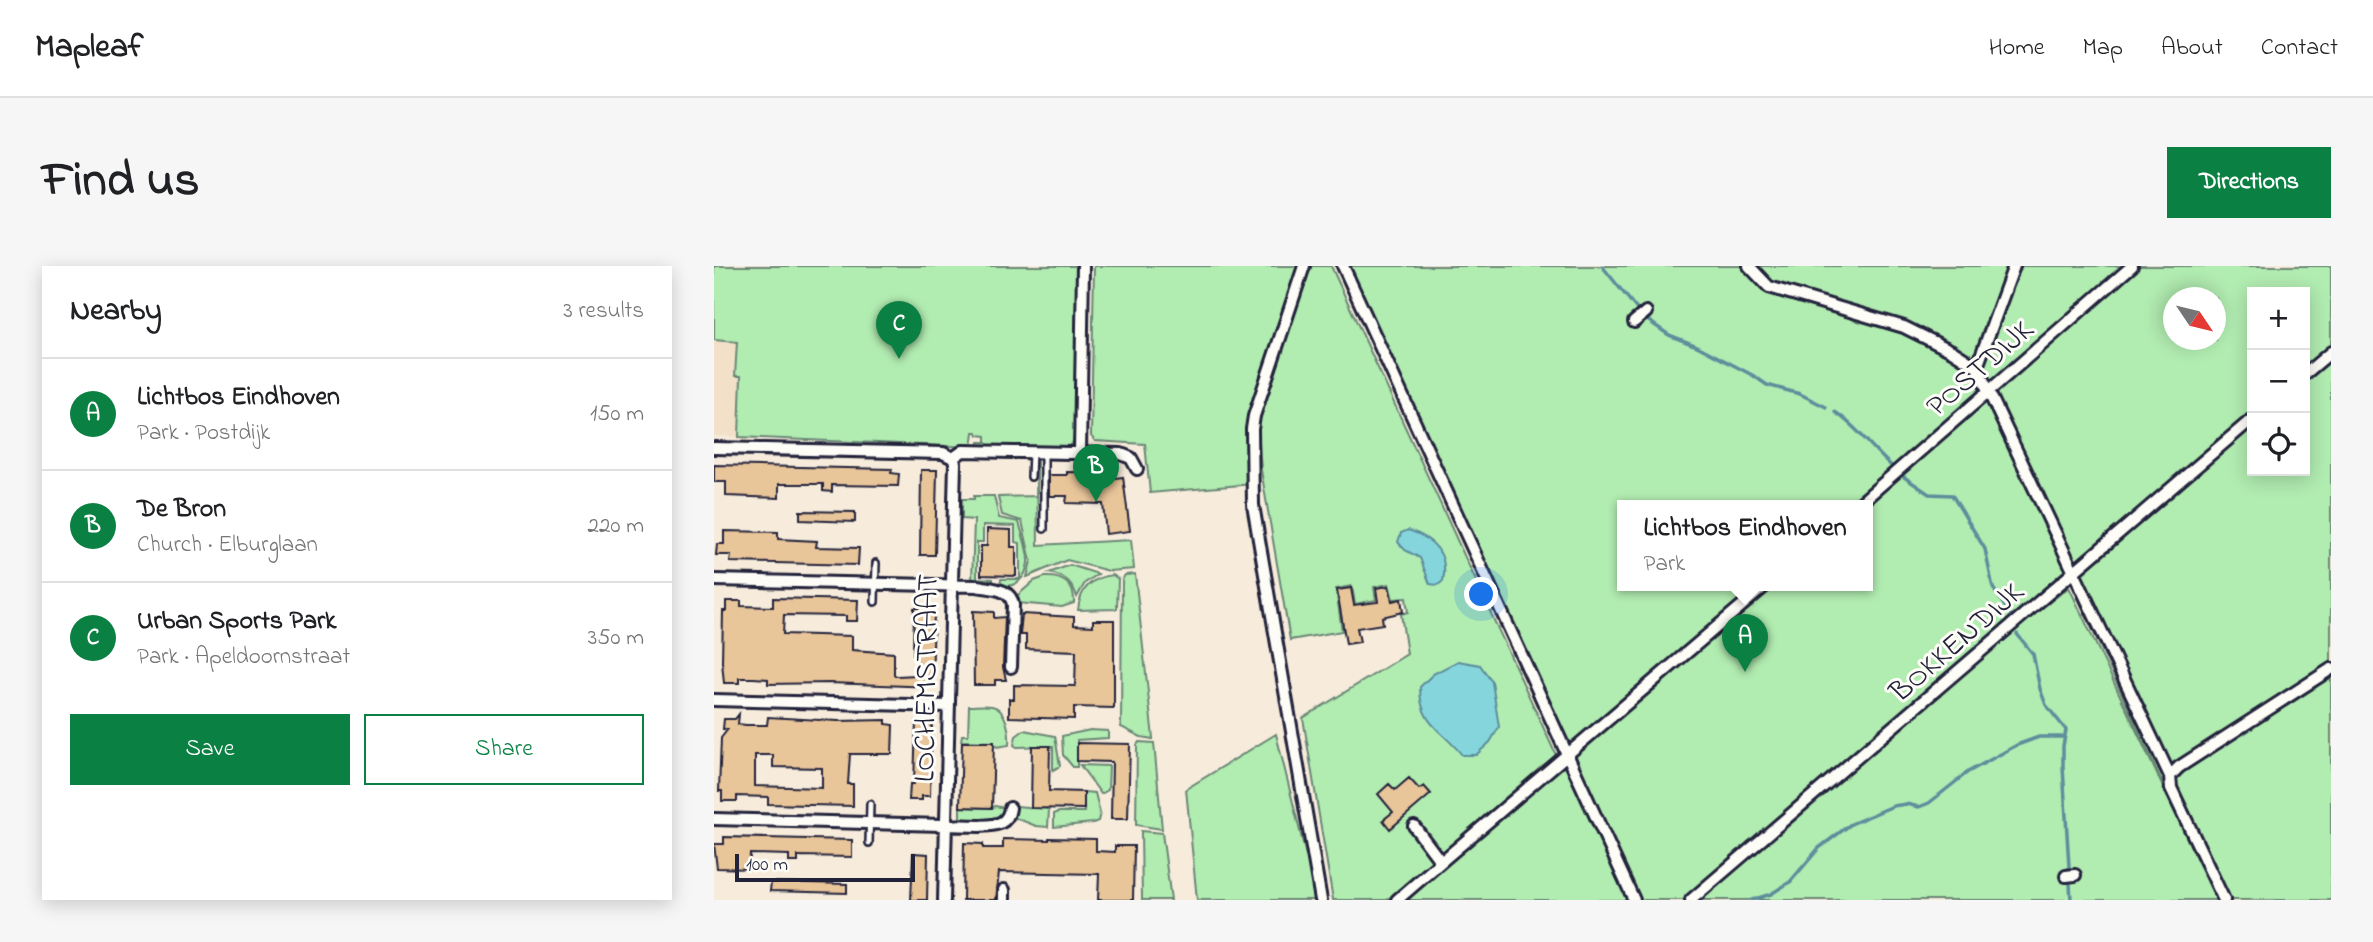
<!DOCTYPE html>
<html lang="en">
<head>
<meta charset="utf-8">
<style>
  :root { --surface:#fff; --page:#f6f6f6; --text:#202124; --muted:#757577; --line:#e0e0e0; --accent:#0b8043 }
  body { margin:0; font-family:"Indie Flower",sans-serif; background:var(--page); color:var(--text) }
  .controls { position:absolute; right:21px; top:21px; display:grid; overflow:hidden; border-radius:0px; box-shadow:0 4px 18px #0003 }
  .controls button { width:63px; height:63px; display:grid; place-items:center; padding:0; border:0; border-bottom:2px solid var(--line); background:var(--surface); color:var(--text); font:35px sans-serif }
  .compass { position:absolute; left:1449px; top:21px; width:63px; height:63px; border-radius:50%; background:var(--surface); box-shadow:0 4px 18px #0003; rotate:125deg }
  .scale { position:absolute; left:21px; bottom:18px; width:180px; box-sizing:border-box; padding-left:7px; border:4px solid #22223b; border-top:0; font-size:19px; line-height:24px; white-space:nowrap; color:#22223b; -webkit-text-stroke:5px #fdfcf7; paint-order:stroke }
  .you { position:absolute; left:768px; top:329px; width:24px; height:24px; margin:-18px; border:5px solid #fff; border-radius:50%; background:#1a73e8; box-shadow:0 0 0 10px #1a73e833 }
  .badge { display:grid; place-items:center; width:46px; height:46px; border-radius:50%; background:var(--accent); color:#fff; font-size:23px; font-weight:700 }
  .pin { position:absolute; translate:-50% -58px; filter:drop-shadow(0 2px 4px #0008) }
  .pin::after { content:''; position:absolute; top:37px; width:24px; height:21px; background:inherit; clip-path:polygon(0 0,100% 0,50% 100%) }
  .popup { position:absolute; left:903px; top:234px; width:256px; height:91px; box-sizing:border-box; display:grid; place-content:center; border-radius:0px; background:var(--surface); filter:drop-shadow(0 2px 5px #0005); font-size:23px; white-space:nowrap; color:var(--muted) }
  .popup b { font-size:26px; color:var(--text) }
  .popup::after { content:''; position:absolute; left:50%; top:100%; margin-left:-14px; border:14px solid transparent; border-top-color:var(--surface) }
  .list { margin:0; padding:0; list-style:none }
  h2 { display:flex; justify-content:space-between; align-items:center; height:91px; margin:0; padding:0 28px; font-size:30px }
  h2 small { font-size:23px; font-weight:400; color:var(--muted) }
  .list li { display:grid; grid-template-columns:46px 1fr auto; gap:21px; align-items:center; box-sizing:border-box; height:112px; padding:0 28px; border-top:2px solid var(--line) }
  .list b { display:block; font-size:26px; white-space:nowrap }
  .list p { margin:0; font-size:23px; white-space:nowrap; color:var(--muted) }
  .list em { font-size:23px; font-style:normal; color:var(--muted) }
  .actions { display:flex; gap:14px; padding:21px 28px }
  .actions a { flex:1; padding:16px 0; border:2px solid var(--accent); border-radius:0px; text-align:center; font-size:24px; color:var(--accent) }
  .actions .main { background:var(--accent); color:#fff }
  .icon { flex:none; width:38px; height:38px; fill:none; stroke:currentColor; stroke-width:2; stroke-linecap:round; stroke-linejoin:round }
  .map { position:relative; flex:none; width:1617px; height:634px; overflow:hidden; border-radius:0px }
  header { display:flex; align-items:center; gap:42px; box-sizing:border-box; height:98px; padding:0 35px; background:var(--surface); border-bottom:2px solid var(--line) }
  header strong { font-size:33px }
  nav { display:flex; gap:38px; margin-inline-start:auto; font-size:24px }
  .intro { display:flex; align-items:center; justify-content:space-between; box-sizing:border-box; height:168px; padding:0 42px }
  h1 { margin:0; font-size:49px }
  .button { padding:18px 32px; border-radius:0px; background:var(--accent); color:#fff; font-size:24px; font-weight:700 }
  main { display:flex; gap:42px; padding:0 42px }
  aside { flex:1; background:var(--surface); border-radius:0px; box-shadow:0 4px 18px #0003 }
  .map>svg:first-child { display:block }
  .built { fill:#f3e0c8 }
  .green { fill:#b1ecb1; stroke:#6a8776; stroke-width:2; fill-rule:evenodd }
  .water { fill:#85d6dc; stroke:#5d8e9c; stroke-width:2 }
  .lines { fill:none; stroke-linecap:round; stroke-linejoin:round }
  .stream { stroke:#5d8e9c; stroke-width:3.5 }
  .building { fill:#e9c59a; stroke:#22223b; stroke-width:2; fill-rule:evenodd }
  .lane-casing { stroke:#22223b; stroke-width:10 }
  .street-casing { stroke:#22223b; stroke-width:16 }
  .lane { stroke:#fdfcf7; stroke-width:5 }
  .street { stroke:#fdfcf7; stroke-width:10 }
  .labels { text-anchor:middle; stroke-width:6; stroke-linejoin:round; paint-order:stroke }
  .street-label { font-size:30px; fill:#22223b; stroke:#fdfcf7 }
</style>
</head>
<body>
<header>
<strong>Mapleaf</strong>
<nav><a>Home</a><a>Map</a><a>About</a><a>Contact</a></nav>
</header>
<div class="intro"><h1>Find us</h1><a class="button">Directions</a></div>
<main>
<aside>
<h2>Nearby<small>3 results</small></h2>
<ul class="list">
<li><span class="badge">A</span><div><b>Lichtbos Eindhoven</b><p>Park · Postdijk</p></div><em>150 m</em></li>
<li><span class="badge">B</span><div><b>De Bron</b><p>Church · Elburglaan</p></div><em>220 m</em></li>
<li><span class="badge">C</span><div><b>Urban Sports Park</b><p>Park · Apeldoornstraat</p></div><em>350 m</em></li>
</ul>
<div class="actions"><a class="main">Save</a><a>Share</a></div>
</aside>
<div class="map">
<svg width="1617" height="634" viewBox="0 0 1617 634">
  <rect width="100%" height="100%" fill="#f7ecdb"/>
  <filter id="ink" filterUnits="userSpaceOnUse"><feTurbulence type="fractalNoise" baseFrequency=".0143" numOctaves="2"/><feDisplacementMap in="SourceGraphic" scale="14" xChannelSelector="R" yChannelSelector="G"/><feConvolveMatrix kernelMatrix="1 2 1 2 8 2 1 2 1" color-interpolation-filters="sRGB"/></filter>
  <g filter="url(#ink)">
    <path class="built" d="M0 74 23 76 21 109 27 110 25 171 0 170Z"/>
    <path class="green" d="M0 0H364L360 172 358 178 349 183 265 181V176H272V170L264 169 263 166H260L258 181 25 171 27 110H21L23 76 0 74Z
      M380 0H585L536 144 532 179 538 218 436 227 431 178 381 175 377 170Z
      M597 0H617L842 489 673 634H619L589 452 693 388 687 348 694 346 692 332 679 333 675 318 660 321 662 334 641 338 638 320 622 323 628 365 576 374 547 204 544 163 547 148Z
      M623 0H1617V634H689L849 496ZM1538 26H1591V205H1538ZM1460 32H1502V74H1460ZM908 240H1154V320H908ZM1357 317 1486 599V600L1355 321 1332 339Z
      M323 194 324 279 417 274 420 303 395 305 353 294 313 311 317 295 308 255 288 249 284 231 322 230Z
      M260 230H280L285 252 305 256C308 268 315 285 314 297 312 312 301 323 286 319L287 313H306V277L301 276V260L269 259V276H263V312L279 313V319L258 316 260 254 248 253V233H260Z
      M356 299 384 308 371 317 363 331C358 315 350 310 335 307Z
      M421 308 439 472V473L427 471 407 461 408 314 411 309Z
      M399 309 404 313 403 343 364 344C366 323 378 311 399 309Z
      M331 311C348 310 361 318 360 337L348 341 303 337V330L320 315Z
      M255 440C262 440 271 439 278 440 293 443 296 467 295 479L283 481 279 476 247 475 248 469H254Z
      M310 464 341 470 346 500 339 504V480L303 481 300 479 302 470Z
      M376 464 394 465V472L363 474V501H359L349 489 348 470Z
      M562 468 603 634H483L472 523Z
      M425 476 440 477 448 563 422 559 423 479Z
      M366 499 395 500 394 524 387 528Z
      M370 526 381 527 386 547 384 555 379 557 340 561V548L345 546H370Z
      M281 540 292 542V547L284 554 250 556 249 552H246V541L278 542Z
      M302 540 335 543 334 561 322 560 299 551Z
      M427 565 448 567 457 634H428Z"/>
    <path class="water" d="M694 264C719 272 735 288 729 315L724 319 716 318 706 292 691 284 684 276 687 267Z
      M744 395 766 399 778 416 785 461 776 476 762 489H748C728 463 706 460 706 421L719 408Z"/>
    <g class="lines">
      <path class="stream" d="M888 0 929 51 955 69 983 80 1040 110 1053 119 1086 128 1112 141
        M1121 146C1144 161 1159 185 1181 203
        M1190 211 1215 228 1238 229 1271 283 1279 322 1298 351
        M1303 368 1319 388 1326 423 1332 439 1352 464 1349 480V501L1357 634
        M1038 634 1057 628 1076 616 1105 582 1137 558 1179 540 1192 538 1205 541 1215 537 1254 506 1303 479 1325 471H1351"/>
    </g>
    <path class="building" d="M0 199 178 203 177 207 185 208 184 220 118 219V226L109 225V218H65V232L12 230V216H0Z
      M207 204H223L221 289H206Z
      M353 206 401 207 402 212 409 211 416 265 392 268 389 238 352 237 353 230H335V209H353Z
      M86 245 141 246V256L86 254Z
      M273 263 297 264V281H302V310L267 309V280H273Z
      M10 265 64 266V273L103 275 102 281 145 282 144 299 16 296 17 289H2L3 278H10Z
      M675 320 678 335 687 333 689 346 668 351 669 358 643 362 646 376 632 378 623 324 637 322 640 339 664 336 662 322Z
      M59 332 144 334 143 355H132V350L70 349 69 368 138 370V384L180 387V409L183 410 203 409V388H199L200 342H212V346H220L218 421 116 417 54 418V413L39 412H25V417H10L8 396 9 345H12V335H27V340L59 341Z
      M259 345 280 346V352L291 351 289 401 292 414H281V419H260Z
      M308 348 360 351V359L379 360V354H400V442L360 441V453L295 451V433H300V419L361 420 362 385 312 383V369H306Z
      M25 448 24 458 32 459H53L54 451 124 455 172 454V458L179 459 178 488H136L134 518H139V540L54 538V531L23 530V535H8V525H5L7 472 14 463H9L10 453H21ZM41 489H59V501L108 502V522L41 520Z
      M202 455H218L216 530H208V534H195L196 518H200Z
      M248 476H280L278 542 246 541Z
      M363 477 416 478 414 553H397L398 496 363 495Z
      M318 480H336L335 525 370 526V543L317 542Z
      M695 512 705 523 710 520 717 528 676 563 669 554 679 546 664 528 675 518 681 524Z
      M10 571 138 574V591L84 590V596H75V589L36 588 35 603 3 602 0 578H10Z
      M335 572 382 573V585L401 586V580H420L419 634H384L385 608 285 606 282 634H249L250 577 269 578V582H289V573L335 574Z
      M199 587 214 588 213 634H197Z
      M57 616 133 618V627L56 625Z"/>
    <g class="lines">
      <g class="lane-casing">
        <path id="lane" d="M330 186V263
          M317 211 318 186
          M161 336 162 297
          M155 577 156 538"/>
      </g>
      <g class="street-casing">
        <path id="street" d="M590 0 540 150 538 163 539 239 607 634
          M629 0 920 634
          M1035 0 1055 21 1190 61 1238 85 1263 101 1456 510 1457 522 1510 634
          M920 56 932 46
          M1263 101 1300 0
          M1591 108 1617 86
          M0 182 229 187 239 192
          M366 187 369 0
          M239 192 249 185 407 188 417 192 423 203
          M1143 240 1418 0
          M0 314 263 320C278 323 297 322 299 339L297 401
          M0 434 235 440
          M1456 510 1465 501 1617 403
          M0 553 266 560C281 559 294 559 296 542
          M727 596 1051 320
          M1352 610 1361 609
          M230 634 241 197 239 192
          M290 634V624
          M683 634 727 596 700 560
          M977 634 1538 153"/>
      </g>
      <use href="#lane" class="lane"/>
      <use href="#street" class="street"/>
    </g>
  </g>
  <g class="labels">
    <g class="street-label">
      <text transform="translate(1265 101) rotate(-41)" y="10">POSTDIJK</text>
      <text transform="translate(1242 375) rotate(-41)" y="10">BOKKENDIJK</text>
      <text transform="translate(211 412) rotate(-89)" y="10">LOCHEMSTRAAT</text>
    </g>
  </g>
</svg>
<div class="controls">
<button>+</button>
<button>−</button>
<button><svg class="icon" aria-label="locate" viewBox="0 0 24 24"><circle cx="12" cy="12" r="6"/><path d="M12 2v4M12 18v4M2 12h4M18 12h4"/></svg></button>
</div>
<svg class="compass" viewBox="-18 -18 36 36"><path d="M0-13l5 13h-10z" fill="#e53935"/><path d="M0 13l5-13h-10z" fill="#757577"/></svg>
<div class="scale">100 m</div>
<div class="you"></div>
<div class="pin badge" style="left:1031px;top:406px">A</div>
<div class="popup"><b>Lichtbos Eindhoven</b>Park</div>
<div class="pin badge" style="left:382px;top:236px">B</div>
<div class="pin badge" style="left:185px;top:93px">C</div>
</div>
</main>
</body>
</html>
